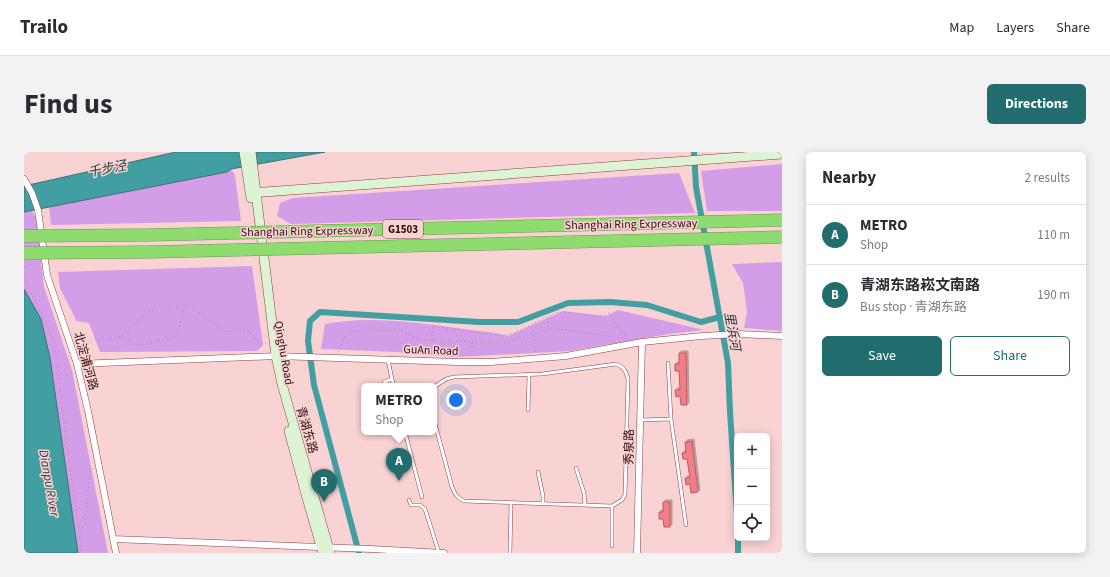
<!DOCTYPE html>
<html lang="en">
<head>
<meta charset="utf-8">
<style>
  :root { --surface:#fff; --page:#f2f2f3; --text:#2b2b33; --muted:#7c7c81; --line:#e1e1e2; --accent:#216d6e }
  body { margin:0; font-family:"Source Sans 3","Noto Sans SC",sans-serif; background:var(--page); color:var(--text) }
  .controls { position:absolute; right:12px; bottom:12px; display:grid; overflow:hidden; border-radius:6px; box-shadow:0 2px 10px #0003 }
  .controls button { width:36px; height:36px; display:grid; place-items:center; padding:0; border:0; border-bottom:1px solid var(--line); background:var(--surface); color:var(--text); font:20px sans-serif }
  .you { position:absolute; left:432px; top:248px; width:14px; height:14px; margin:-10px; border:3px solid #fff; border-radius:50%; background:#1a73e8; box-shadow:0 0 0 6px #1a73e833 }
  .badge { display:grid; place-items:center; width:26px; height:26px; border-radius:50%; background:var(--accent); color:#fff; font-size:13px; font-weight:700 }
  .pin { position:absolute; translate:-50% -33px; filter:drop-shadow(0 1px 2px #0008) }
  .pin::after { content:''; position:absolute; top:21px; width:14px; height:12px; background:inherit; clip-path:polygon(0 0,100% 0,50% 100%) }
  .popup { position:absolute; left:337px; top:231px; width:76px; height:52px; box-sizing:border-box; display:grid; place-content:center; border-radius:6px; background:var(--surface); filter:drop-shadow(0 1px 3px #0005); font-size:13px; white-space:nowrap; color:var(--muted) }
  .popup b { font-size:15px; color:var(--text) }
  .popup::after { content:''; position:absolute; left:50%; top:100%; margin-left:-8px; border:8px solid transparent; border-top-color:var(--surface) }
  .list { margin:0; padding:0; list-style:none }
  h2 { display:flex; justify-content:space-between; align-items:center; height:52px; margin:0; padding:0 16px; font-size:17px }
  h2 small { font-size:13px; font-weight:400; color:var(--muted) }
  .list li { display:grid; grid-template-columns:26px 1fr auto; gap:12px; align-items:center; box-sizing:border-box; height:60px; padding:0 16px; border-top:1px solid var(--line) }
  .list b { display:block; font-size:15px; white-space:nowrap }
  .list p { margin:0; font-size:13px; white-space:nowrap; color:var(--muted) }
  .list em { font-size:13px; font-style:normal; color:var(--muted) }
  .actions { display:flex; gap:8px; padding:12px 16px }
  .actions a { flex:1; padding:9px 0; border:1px solid var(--accent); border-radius:6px; text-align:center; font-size:14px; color:var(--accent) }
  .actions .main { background:var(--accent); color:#fff }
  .icon { flex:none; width:22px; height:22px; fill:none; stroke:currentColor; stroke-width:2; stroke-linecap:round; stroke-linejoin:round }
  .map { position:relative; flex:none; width:758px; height:401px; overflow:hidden; border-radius:6px }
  header { display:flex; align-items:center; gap:24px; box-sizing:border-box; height:56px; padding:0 20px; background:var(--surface); border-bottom:1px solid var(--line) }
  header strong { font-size:19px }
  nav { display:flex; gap:22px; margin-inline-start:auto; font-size:14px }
  .intro { display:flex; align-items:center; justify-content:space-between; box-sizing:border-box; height:96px; padding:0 24px }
  h1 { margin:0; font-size:28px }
  .button { padding:10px 18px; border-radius:6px; background:var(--accent); color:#fff; font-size:14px; font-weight:700 }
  main { display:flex; gap:24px; padding:0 24px }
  aside { flex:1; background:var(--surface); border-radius:6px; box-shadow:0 2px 10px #0003 }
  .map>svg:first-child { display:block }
  .green { fill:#d49de8 }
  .water { fill:#419fa1; stroke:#3b7376 }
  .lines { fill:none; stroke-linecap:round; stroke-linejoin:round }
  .canal { stroke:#419fa1; stroke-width:6 }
  .building { fill:#f47d85; stroke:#b25e63; filter:url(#shadow) }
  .lane-casing { stroke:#8e3e44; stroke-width:4 }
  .street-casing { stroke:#8e3e44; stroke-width:7 }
  .secondary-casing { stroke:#8e3e44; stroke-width:10 }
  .path { stroke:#b08b8d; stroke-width:1; stroke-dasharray:1 3; stroke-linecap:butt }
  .lane { stroke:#fff; stroke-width:3 }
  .street { stroke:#fff; stroke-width:6 }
  .secondary { stroke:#ddf4d4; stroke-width:9 }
  .highway-bridge-casing { stroke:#6d944d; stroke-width:13; stroke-linecap:butt }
  .highway-bridge { stroke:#8fdc6e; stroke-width:12 }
  .labels { text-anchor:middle; stroke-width:3; stroke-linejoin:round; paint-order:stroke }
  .shield { fill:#f9d2d3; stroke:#6b484a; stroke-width:1 }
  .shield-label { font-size:11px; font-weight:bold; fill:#2e0d10 }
  .street-label { font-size:12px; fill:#2e0d10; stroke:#f9d2d3 }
  .water-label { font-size:13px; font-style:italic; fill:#1b3839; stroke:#f9d2d3 }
</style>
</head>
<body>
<header>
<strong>Trailo</strong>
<nav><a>Map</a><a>Layers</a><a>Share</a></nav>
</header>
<div class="intro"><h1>Find us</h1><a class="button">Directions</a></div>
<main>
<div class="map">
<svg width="758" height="401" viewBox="0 0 758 401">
  <defs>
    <filter id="shadow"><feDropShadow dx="2" dy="-2" stdDeviation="0" flood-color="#0004"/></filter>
  </defs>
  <rect width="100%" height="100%" fill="#f9d2d3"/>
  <path class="green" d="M758 12V59H683L677 19Z
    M207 17 211 23 217 69 27 73 25 55 203 20Z
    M655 21 671 61 267 72 253 64 256 51 269 46Z
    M0 44 12 66 20 135 48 218 84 401H0Z
    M758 110V179L720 176 723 160 719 131 708 112Z
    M228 114 239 193 233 199 76 200 65 171 52 169 51 166 36 136 34 120Z
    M594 158 680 178 645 182 545 199 493 202 430 205 373 200 297 197 301 172C355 161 418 175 472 181L484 184 539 159 582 164Z"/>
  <path class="water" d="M152 0H301L207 17 203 20 0 60V34Z
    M0 137 17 167 26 206 54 401H0Z"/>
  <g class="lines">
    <path class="canal" d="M670 0 672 35 704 211 706 260 713 363
      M714 386V401
      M335 401 290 233 284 189 286 169 296 160 455 170H494L544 151 586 150 623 153 677 170 696 165"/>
  </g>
  <path class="building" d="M655 201H662L663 253H657L656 244 652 245 651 238H656L655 219H651V212H655Z
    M668 289 674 340 667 341 666 332 662 333 661 326H666L663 307H659L658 301 662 300 661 290Z
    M639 350H646V375H640L639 367H635V360H639Z"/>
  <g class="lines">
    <g class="lane-casing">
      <path id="lane" d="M644 211 647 267 662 373
        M368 227 370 234
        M360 230 368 227 364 208
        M410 235 422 227 430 225 518 222 592 212C600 215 602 219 604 227L601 343 598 348 588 354 440 349C433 346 431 342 428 335L410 268
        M504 258 505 223
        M617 268 647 267
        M381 280 398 345
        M552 316 560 341 561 353
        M514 320 519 344V352
        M385 348 387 353H396L401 357 415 401
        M588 354V394
        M486 401 487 351"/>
    </g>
    <g class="street-casing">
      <path id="street" d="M0 27 8 41 14 58 23 123 53 212 64 259 92 401
        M53 212 252 204 433 210H467L542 204 618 190 678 184 715 182 758 184
        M89 387 347 397 420 401
        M613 401 618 190"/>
    </g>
    <g class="secondary-casing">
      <path id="secondary" d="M220 0 227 46
        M227 0 252 204 258 232 306 401
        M226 41 758 2
        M265 279 283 346 299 401"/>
    </g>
    <path class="path" d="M0 115 2 113 15 112
      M0 126 28 184 32 202 44 302 58 401
      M523 166 525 178
      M509 183 511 200
      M97 185 111 192 117 193 150 185 154 182 159 157
      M407 188 409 174 479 184 490 181 531 161 537 160 575 165 585 161 602 186
      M448 191V204
      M55 196 63 195 66 189 96 185 126 158 168 155 199 180 225 178 235 191H242
      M314 200 322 183 326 180 375 178 398 188 480 191 530 176 602 187
      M56 378 61 372 66 320 69 316"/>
    <use href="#lane" class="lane"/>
    <use href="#street" class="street"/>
    <use href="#secondary" class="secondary"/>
    <g class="highway-bridge-casing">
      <path id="highway-bridge" d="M0 84 125 83 758 68
        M0 101 125 100 758 85"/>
    </g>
    <use href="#highway-bridge" class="highway-bridge"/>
  </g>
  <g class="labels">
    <rect class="shield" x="359" y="68" width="40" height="18" rx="3"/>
    <g class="shield-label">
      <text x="379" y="81">G1503</text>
    </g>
    <g class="street-label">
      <text transform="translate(607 72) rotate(-1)" y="4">Shanghai Ring Expressway</text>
      <text transform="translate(283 79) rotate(-1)" y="4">Shanghai Ring Expressway</text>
      <text transform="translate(407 198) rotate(2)" y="4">GuAn Road</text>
      <text transform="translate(260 201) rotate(80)" y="4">Qinghu Road</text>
      <text transform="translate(62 209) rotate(74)" y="4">北淀浦河路</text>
      <text transform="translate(283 278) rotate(74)" y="4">青湖东路</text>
      <text transform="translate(605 295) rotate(-89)" y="4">秀泉路</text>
    </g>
    <g class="water-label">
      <text transform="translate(83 16) rotate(-11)" y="5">千步泾</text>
      <text transform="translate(709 179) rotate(80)" y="5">里浜河</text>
      <text transform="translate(26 331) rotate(80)" y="5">Dianpu River</text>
    </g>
  </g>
</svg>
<div class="controls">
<button>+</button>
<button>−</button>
<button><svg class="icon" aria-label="locate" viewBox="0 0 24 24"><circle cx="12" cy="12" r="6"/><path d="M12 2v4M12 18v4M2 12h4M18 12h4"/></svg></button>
</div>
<div class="you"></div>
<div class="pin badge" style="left:375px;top:329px">A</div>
<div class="popup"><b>METRO</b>Shop</div>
<div class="pin badge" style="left:300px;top:350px">B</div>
</div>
<aside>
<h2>Nearby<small>2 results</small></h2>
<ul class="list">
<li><span class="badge">A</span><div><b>METRO</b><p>Shop</p></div><em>110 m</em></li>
<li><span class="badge">B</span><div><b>青湖东路崧文南路</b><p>Bus stop · 青湖东路</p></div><em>190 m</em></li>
</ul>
<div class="actions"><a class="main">Save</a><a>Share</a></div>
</aside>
</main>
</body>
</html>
